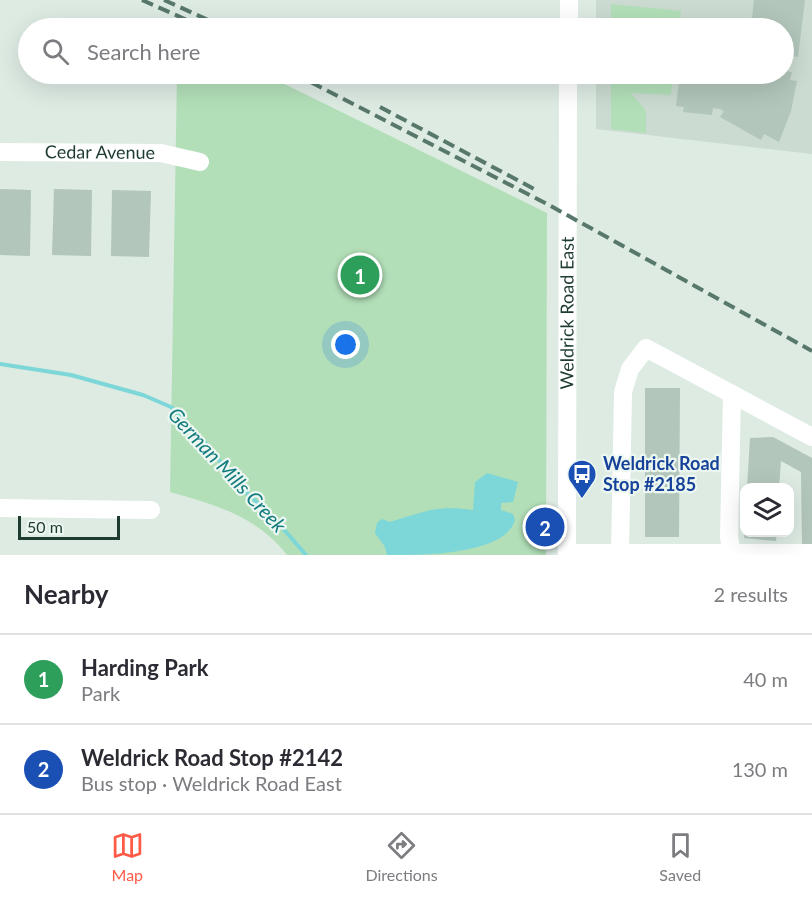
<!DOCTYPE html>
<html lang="en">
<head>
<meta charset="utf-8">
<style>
  :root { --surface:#fff; --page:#f2f2f3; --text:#2b2b33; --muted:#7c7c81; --line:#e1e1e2; --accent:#ff5b47 }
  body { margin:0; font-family:Lato,sans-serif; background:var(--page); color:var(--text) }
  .controls { position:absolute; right:18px; bottom:18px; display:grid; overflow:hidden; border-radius:12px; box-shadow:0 6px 24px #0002 }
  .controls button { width:54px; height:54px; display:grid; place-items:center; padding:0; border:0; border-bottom:2px solid var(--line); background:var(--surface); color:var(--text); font:30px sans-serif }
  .scale { position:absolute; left:18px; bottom:15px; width:102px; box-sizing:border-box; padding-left:6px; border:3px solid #1d3c2f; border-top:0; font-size:16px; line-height:21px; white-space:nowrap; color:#1d3c2f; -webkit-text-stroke:4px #edf7f1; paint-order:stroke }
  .you { position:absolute; left:346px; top:345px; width:21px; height:21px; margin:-15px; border:4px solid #fff; border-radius:50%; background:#1a73e8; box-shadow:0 0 0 9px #1a73e833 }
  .badge { display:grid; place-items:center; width:39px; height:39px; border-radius:50%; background:var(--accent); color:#fff; font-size:20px; font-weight:700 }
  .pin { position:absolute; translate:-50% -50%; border:3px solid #fff; box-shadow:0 2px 6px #0006 }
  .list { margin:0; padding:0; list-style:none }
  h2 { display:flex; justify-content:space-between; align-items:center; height:78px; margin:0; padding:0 24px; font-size:26px }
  h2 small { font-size:20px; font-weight:400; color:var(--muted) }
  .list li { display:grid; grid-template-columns:39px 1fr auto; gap:18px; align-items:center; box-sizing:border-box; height:90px; padding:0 24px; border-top:2px solid var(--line) }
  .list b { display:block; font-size:22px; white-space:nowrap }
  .list p { margin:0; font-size:20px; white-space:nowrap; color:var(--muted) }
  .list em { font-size:20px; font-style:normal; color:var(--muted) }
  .icon { flex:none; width:33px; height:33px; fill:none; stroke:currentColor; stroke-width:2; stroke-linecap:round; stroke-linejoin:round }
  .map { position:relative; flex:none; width:812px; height:555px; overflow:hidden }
  .search { position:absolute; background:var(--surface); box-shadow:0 6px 24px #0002; left:18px; right:18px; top:18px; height:66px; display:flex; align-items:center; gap:15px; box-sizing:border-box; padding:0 21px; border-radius:33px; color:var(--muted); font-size:22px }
  .sheet { height:258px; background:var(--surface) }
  nav { display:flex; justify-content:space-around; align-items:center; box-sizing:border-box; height:84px; border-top:2px solid var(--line); background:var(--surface); font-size:16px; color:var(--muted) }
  nav a { display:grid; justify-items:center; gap:3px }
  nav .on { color:var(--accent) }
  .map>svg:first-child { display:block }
  .built { fill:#cbdbd1 }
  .green { fill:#b2dfb8 }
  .water { fill:#7dd6d8 }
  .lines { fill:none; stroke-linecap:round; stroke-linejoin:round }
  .stream { stroke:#7dd6d8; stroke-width:4 }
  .building { fill:#b2c6bb }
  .minor { stroke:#fff; stroke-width:18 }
  .rail { stroke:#57786b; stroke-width:4; stroke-dasharray:12 6; stroke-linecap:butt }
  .labels { text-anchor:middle; stroke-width:4.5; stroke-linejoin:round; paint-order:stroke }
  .street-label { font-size:18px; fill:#1d3c2f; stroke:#edf7f1 }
  .transit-label { font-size:18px; font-weight:bold; fill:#164399; stroke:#edf7f1; text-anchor:start }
  .water-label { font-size:20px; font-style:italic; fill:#117b7e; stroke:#edf7f1 }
</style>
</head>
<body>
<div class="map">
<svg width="812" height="555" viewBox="0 0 812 555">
  <rect width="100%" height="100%" fill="#ddebe3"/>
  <path class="built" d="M596 0H812V154L596 129V74H784V28H596Z"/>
  <path class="green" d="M611 4 681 11 679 28H611Z
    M177 74H264L547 213 546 555H287C258 517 214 504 170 492Z
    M611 74H673L671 95 631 93 646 111V133L611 129Z"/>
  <path class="water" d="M487 473 518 482 513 502 501 503V510L513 514 515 520C505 555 422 555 387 555L385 547 375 533 377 523 382 519 390 522C425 512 435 505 473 510L475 482Z"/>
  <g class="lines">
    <path class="stream" d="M0 364 71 375 143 395 171 407 209 447 238 485 273 517 306 555"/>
  </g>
  <path class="building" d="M754 0H805L798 57 784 55V28H751Z
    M784 71 792 72 790 80 797 81 791 111 779 142 764 134 761 140 720 117 724 111 720 109 713 108 712 115 683 112 684 107 676 106 680 74H784Z
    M0 189 31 190 30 256 0 255Z
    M54 189 92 190 91 256 52 255Z
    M112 190 151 191 149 257 111 256Z
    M645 388H680L679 537H645Z
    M773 437 812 458V544L802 545 801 472 781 461 779 488H747L750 438Z
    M745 532H777L776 541 744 538Z"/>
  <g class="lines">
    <g class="minor">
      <path d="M569 28V0"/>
      <path id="s1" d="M0 152 161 153 200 162"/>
      <path d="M0 508 151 510"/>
      <path d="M567 553H812"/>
      <path d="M620 553 623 392 630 369 646 348 812 437"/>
      <path id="s2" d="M567 555 568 74"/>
      <path d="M732 555 729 537 732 394"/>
    </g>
    <path class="rail" d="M142 0 205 28
      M164 0 226 28
      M295 74 549 205 812 351
      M380 107 536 190"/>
  </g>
  <defs>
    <g id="bus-pin" transform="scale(1.5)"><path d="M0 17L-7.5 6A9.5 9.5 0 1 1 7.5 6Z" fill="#1a4fb4" stroke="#edf7f1"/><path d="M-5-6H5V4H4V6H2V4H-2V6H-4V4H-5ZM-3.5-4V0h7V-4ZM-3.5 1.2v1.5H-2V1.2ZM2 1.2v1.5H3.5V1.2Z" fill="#fff"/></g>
  </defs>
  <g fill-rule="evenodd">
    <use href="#bus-pin" x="582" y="474"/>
  </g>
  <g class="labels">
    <g class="street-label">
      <text dy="6" stroke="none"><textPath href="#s1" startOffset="100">Cedar Avenue</textPath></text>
      <text dy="6" stroke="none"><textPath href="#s2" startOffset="242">Weldrick Road East</textPath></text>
    </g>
    <g class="transit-label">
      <text x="603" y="470">Weldrick Road<tspan x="603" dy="21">Stop #2185</tspan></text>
    </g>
    <g class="water-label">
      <text transform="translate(227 470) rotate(47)" y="7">German Mills Creek</text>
    </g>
  </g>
</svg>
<div class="controls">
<button><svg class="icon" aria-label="layers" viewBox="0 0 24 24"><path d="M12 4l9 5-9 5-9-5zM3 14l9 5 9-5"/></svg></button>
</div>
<div class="scale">50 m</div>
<div class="you"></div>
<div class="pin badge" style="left:360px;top:275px;background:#2e9e5b">1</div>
<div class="pin badge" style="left:545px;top:527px;background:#1a4fb4">2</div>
<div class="search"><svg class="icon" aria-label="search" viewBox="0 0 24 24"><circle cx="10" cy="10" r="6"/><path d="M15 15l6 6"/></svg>Search here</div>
</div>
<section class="sheet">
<h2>Nearby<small>2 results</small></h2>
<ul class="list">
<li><span class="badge" style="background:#2e9e5b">1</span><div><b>Harding Park</b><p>Park</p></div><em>40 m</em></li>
<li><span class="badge" style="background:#1a4fb4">2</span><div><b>Weldrick Road Stop #2142</b><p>Bus stop · Weldrick Road East</p></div><em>130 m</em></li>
</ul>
</section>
<nav>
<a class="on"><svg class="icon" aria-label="map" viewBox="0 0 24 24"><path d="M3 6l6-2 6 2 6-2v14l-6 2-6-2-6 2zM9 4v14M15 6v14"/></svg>Map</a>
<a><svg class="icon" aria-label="directions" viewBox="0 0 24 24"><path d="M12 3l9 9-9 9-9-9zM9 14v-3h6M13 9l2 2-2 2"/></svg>Directions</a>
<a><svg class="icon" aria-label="saved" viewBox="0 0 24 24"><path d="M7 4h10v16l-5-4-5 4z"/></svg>Saved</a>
</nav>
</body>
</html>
